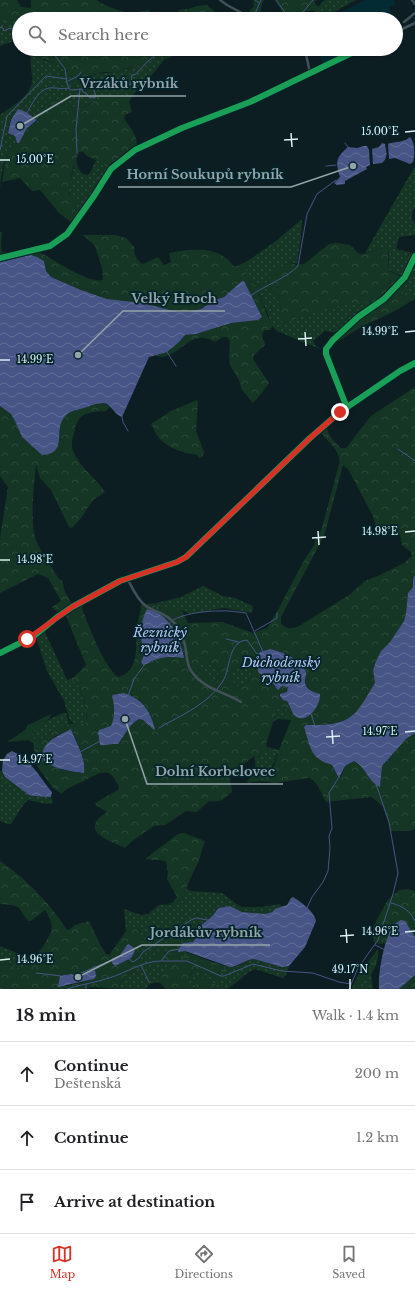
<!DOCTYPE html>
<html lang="en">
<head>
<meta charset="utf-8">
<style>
  :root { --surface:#fff; --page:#f2f2f2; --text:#202124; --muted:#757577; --line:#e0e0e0; --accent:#d93025 }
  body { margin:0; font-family:"Libre Baskerville",serif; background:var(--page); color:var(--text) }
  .stop { position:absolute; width:12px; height:12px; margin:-9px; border:3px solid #d93025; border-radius:50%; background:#fff }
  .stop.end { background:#d93025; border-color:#fff; box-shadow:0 1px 4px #0008 }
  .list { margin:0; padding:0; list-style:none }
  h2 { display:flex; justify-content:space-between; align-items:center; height:52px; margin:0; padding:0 16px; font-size:17px }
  h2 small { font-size:13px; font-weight:400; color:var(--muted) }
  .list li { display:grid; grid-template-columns:26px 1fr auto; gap:12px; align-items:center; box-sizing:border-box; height:64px; padding:0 16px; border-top:1px solid var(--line) }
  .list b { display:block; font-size:15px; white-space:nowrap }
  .list p { margin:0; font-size:13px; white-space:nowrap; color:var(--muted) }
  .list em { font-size:13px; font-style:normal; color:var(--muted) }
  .icon { flex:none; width:22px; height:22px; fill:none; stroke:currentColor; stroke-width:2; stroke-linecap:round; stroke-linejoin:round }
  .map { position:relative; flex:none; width:415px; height:989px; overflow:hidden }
  .search { position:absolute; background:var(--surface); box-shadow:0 1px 3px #0004; left:12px; right:12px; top:12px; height:44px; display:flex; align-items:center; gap:10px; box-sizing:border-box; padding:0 14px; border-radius:22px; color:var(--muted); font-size:15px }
  .sheet { height:244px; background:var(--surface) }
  nav { display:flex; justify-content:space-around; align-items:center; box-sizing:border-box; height:56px; border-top:1px solid var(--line); background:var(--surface); font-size:11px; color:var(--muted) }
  nav a { display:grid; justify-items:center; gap:2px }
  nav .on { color:var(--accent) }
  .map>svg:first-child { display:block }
  .built { fill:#022b34 }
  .grass { fill:url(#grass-dots) }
  .forest { fill:url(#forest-crowns); fill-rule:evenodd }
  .wetland { fill:url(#wetland-marsh) }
  .water { fill:url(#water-waves) }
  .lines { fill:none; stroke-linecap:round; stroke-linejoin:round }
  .stream { stroke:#475586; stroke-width:1 }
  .minor { stroke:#42505a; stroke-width:2.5 }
  .major { stroke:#435765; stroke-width:3.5 }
  .cycleway-casing { stroke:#04242b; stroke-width:8 }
  .cycleway { stroke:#1a9f57; stroke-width:6 }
  .route { stroke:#d93025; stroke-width:5 }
  .ticks { fill:none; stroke:#dceef2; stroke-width:1.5 }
  .labels { text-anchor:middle; stroke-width:3.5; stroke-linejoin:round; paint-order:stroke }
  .water-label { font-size:13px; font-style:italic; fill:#b8c6f7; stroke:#04242b }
  .ticks-label { font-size:10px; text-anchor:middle; fill:#dceef2; stroke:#04242b; stroke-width:3.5; stroke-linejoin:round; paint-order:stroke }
  .leader { fill:none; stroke:#94a5a9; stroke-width:1.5 }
  .callout-dot { fill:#94a5a9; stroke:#04242b; stroke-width:1.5 }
  .callout-label { font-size:13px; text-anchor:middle; font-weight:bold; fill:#94a5a9; stroke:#04242b; stroke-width:3.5; stroke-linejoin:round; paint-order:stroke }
</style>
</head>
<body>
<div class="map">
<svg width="415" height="989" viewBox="0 0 415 989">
  <defs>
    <pattern id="grass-dots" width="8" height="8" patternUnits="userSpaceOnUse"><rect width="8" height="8" fill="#153525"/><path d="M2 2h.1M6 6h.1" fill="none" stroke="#2b493a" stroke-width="1.8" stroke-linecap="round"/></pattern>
    <pattern id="forest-crowns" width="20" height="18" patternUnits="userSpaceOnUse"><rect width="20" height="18" fill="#153525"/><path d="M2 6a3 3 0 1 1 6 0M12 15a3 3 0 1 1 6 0" fill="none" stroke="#2b493a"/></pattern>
    <pattern id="wetland-marsh" width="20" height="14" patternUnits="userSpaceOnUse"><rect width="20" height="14" fill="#153525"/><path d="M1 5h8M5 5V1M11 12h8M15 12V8" fill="none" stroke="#2b493a"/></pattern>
    <pattern id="water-waves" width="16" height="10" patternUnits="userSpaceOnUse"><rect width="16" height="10" fill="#475586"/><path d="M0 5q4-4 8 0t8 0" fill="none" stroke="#616e98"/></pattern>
  </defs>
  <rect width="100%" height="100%" fill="#0d1e22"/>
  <path class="built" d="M365 0H393L396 5 389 7 391 13 388 19H328Z
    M317 49H358L324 66Z"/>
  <path class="grass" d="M325 0H356L325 17 319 7 320 4Z
    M188 9 190 13 202 15 213 19H175L179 10Z
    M14 21H19V40L8 43 0 46V23L3 22Z
    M29 49H45L38 56 45 61 58 64 69 73 72 83C79 84 85 78 92 76 100 72 109 74 117 72 125 70 132 66 141 65L144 59 156 49H190L164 60 146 82 141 80C132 84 133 87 126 94L110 95 102 97 91 104 76 107 66 106 48 99 42 112 37 120 27 113 10 121 8 133 15 136 17 143C3 153 1 175 0 191V115C11 107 31 96 32 81 33 76 31 72 31 68 30 61 32 56 29 49Z
    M76 158C77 166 78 173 87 175L90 173 96 160C104 161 107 166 107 174L73 220 74 209 79 203 68 192Z
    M415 166V207L412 213V219L415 224V235L399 237 396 249 413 253 414 255 403 277 389 270V253L383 248 365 253Z
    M302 219 301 237 297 264 289 262 281 267 268 282 255 288 254 287 245 271 247 267 246 262 276 241Z
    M415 260V297H405L404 296 403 289Z
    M267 288 279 296 282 321 284 323 333 306 375 300 376 302 355 317 338 333 325 331 313 341 315 345 322 350 277 331 271 325 268 314 259 294 260 291Z
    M203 586 223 596 235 598 253 606 252 613 224 608 190 614 182 610H168L166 613 155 604 156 603 181 597Z
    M45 632 68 682 70 683 75 681 80 688 87 712 85 724H77L70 721 64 701 47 671 36 637Z
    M253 656 255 658C254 663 257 669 251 673V680L238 687 231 680 230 672 239 664 247 661Z
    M205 662 211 664 219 670 218 684 208 678 198 669 200 664Z
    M281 705 287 710 292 718H275L278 707Z
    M62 713H66L69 723 54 729 39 741H35L32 734C35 724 54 718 62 713Z
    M265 749 276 752V757L270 771 260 775C253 766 258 756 265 749Z
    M0 771H2L5 777 29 794 51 797 53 803 47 804 28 800 24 804 11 824H7L0 821Z
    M187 889 192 891 222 893 238 905 242 907H261L280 904V905L283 907C274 908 273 913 266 914L242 912 235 908 217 910 213 915 205 921 200 933 193 942 183 943 185 951 188 953C200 957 223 969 237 966 243 964 248 960 254 959L282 967 289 966 286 975 283 978 255 969 249 972 228 989H220V986L215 985 201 976 200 977 194 989H186C188 982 190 972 197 969L221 980 223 979 216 968 171 956 163 951 150 963H170L160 979 159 982 150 984 146 989H117L126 976 137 970 143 945 139 929 134 927 126 931 124 909 141 915 148 914 159 905 180 904 184 892Z
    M0 946 32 959 27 967 21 969 0 961Z
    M361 971 371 974 373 989H351Z"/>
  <path class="forest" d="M0 0H17L21 7 30 8 31 7V0H96L107 6 124 12 131 13 148 10 159 19H19V21L3 22 0 23Z
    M253 0H264L262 4 259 19H244L254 6Z
    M275 0H317L315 1V4C320 7 325 13 324 19H317V16L315 11C306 10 302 13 296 19H287Z
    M207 5 220 17 228 19H213L202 15 190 13 188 9 197 6Z
    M45 49H156L144 59V62L141 65 130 67 115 73 105 72 92 75 77 84 72 83C71 81 71 76 69 74 64 63 47 63 38 56Z
    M136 80H141L146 82 140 85 129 102 132 112 125 115 124 119C151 152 130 153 107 174 107 156 91 163 83 152H79L73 168 68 192 69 194 80 200 79 203 74 209 73 220 71 222 60 214 40 190 32 191 20 178 2 182 5 163 9 150 11 147 18 143 27 128 37 121 42 112 48 99 66 106 76 107 91 104 102 97 110 95 126 94Z
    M0 232H2L1 246 2 252 8 253 41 246 42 251 40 252 41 253C55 260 88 284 103 280V279L102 268 95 246 83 235H115L126 238 135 248C133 254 137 261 143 264L158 257 164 265 171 262 169 253C190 249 220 245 233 266H237L246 262 247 267 245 271 255 288 268 282C273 272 279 268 289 262L296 265 304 264 329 244 337 243 350 245 358 253 361 254 367 253 383 248 388 250 389 271 402 277 406 271 409 273 403 289 404 296 406 297H415V299L393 312 363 326 333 344 338 333 346 325 376 301 333 306 291 321 282 323 279 296 267 288 260 291 259 294 272 327 270 330H265C259 336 264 338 265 345L254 355 253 359 269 383 262 393 253 403 242 390 239 380 230 365 229 355 230 341 227 337H223L215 342C192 328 183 353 163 357 160 357 157 356 154 355 165 354 178 344 185 335L196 334 231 323 258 320 262 317 244 281 224 297 218 299 201 309 189 312H178L142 303 107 299 81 290 51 277 46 271 44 261C29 251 16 258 0 262Z
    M415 387V575L413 579V587L408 593 406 613 404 621 390 642 381 651 376 661 373 670 375 683C369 692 363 704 356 712 343 726 323 725 306 725L304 727C310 745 311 760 332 765L334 770 341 777 345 766 354 761C366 767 368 781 380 786L382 766 406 739 415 733V829L409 831H391L383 807 372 797 326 802C321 794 318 781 309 778L275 783 260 781 248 783 247 781C255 775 257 765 254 756L231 774 230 780 232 792C223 799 222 803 209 801L198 811 195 812 186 811 165 825 154 826 132 841 125 848C118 844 86 835 97 821 99 817 104 815 107 812L97 806 95 803 119 789C119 785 116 782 114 778 106 766 93 777 84 781 76 785 67 787 62 794L53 788 37 766 33 743 28 740 7 742 25 730 28 725 51 714 50 718 32 732 35 741H39L54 729 62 725 74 723 85 724 87 715 84 700 80 688 75 681 69 684 67 680 74 677 86 665 66 616H62L80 605 84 604 82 608 83 611C90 628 103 665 118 677 141 672 135 643 137 626 138 619 141 612 141 605L155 603V605L166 612 169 609 182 610 188 623 222 622 253 633 267 628 279 608 302 564 314 545 316 539 322 528 339 464C342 452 328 442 322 434L317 436 328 427 327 430 332 439 341 448H346L371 416ZM343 465 348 469 373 516 376 527 400 535 402 545 411 552 412 556 404 563 380 575 365 581 349 595 299 626C291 629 286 630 281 623V617L324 536ZM147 609C162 618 178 626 181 645 182 649 180 654 179 657 171 657 163 656 155 660 150 662 148 664 143 665L141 662C147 649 140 649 141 637 142 628 143 618 147 609ZM270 649C283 651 302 658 306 673 307 676 305 681 306 685L312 692 320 695C313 714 315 716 294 714L287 701 281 699 280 694 287 692 288 687 282 686 280 689 275 687C272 680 263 675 257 669L258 656 260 652ZM253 656 255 658C253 664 257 670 250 674L251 680 238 687 231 680 230 672 239 664 247 661ZM205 662 211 664 219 670 218 683 208 678 198 669 200 664ZM124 693 139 700 150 727 143 720 139 719C130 723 125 733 120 741L106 745H100L98 733 102 729 111 726 114 719V703ZM281 705 287 710 292 718H275L278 707ZM278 719 291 720 279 750 267 747 266 744 273 722ZM71 729C77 743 87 757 81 773L62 770 48 744 55 736ZM265 749 276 752C278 758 274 766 270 772L260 775C254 766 258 755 265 749Z
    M197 400 198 402 196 431 204 452 202 457 199 458 197 455C184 453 167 448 159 438 156 434 154 429 151 424L171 411Z
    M103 403 110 407 106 411C92 412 79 411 75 429 74 434 71 441 72 447 76 465 96 477 105 492L93 500 81 518 72 528 69 527 51 490 40 478 36 465C34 485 31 513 34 533 37 548 51 566 59 579L62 580 65 592 72 604 57 612 52 607 61 601 48 578 38 574 0 593V538L8 487 0 476V406L11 414 15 421 22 437 42 454C68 453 54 432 63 418 68 409 93 404 103 403Z
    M184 833 205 841C202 848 201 856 198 863 194 871 190 878 187 887V889L184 892 181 904 175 905 169 904 173 902 177 897 167 879 168 872 166 862 161 860H153L145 859 178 834Z
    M0 861C24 877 51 904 66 929L69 930 75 925 89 921 101 946 107 955 110 954 126 931 134 927 139 929C145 946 142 954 137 970L126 976 117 989 92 987 84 989H0V961C6 963 19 970 24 968 31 966 51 936 52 928 52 922 48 915 45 910L31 921H28L18 907 12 905 0 904ZM94 970V979L67 986 65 985 60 976 71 974 77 976Z
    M407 889 415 891V937L405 921 394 924 387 943 378 944 374 942 373 937V927L387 901 399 890Z
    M163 951 171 956 185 958 199 963 201 961 216 968 223 979 220 983V989H194L200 977 201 976 216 985H218L221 980 197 969C190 971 188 982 186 989H166L159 982C160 973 165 969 170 963H149V960L154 955Z
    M415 975V989H399Z"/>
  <path class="wetland" d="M178 939V943L173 945 174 953H187L227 967V971L221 973 216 968 202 961 199 963 185 958 176 957 170 954V945L175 940Z
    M378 949C380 965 370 977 360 989H353L358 975Z"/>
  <path class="water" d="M18 109 26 112 37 120 27 128 19 143H17L15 136 8 133 11 120Z
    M410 137C415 143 415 154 413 162L410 164 395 158 389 159 388 144C396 141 403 143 410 137Z
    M382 143 385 144C386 151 389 157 382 163L373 164 372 149 379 147Z
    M364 146H367L369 150 370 165 366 167 367 169 345 181V184L337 185 334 183 340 177C335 161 336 158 348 147L357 148Z
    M31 255 37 257 44 261 46 271 51 277 81 290 107 299 142 303 178 312H189L201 309 218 299 224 297 242 281H244L262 317 258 320 231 323 196 334 185 335 179 342 167 352 149 357 122 417C114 415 111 403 103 403 97 403 90 406 84 408 77 410 67 411 63 419 54 433 68 453 42 455L22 437 15 421 11 414 0 406V262L25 256Z
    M415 575V733L406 739 382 766 380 787C368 782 366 767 354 761L345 766 339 778 332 765C310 759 310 746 304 727L306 725C323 725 343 726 356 712 363 704 369 692 375 683L373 670 376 661 381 651 390 642 404 621 406 613 408 593 413 587V579Z
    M147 609C170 614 180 637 184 658 175 657 167 656 158 659 152 660 149 664 143 665L141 662 144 655C140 640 139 624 147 609Z
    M270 649C283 652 300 658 306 672 307 675 305 678 305 681 305 690 314 692 320 694 321 705 307 725 295 716 292 713 290 706 287 701L283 700 280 696V694L287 692 288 687 282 686 278 690 272 682 258 672 257 662 258 656 260 652Z
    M124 693C142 699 150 710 155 729L154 730 143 720 139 719C129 724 125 735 118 744 112 743 107 746 100 745L98 733 99 730 111 726C115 717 115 706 112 696L113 695Z
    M71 729C76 743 86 757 84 773 73 772 47 768 42 758 42 741 58 736 71 729Z
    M12 751C30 758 40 778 52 792L51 797 34 796 29 795 5 777 2 771 3 760 7 754Z
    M293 897C301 902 314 911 316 921L305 947 289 966 282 967 254 959C245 960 239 966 230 967L185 951 178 952V950L183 943 193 942 200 933 197 931C201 924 207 921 212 916 215 914 216 910 219 908L230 906 242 912 266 914 272 912 275 909 287 905 291 898Z
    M401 920 405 921 415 937V975L399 989H379C378 972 384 940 393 926 395 923 398 922 401 920Z
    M128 944 133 947 135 951 131 958 115 966 112 963 111 959 120 955Z
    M95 970 96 976 94 979 58 987 60 976 71 974 77 976Z"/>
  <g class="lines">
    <path class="stream" d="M255 0 259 3
      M276 0 287 15 292 17 303 12 313 0
      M253 18 261 0
      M194 19C196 11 202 11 209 13L212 19
      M0 27 3 28 4 31 10 28 19 30
      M50 49 65 69 67 83 69 89 72 90 82 89 83 92 86 93 89 97 95 98 96 96 93 88 94 86C102 87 107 83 114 83 120 83 125 86 131 84L132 75 136 74 147 62 163 49
      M68 81 78 76 81 72
      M27 113C32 104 38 90 49 88 55 87 62 90 69 88
      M345 143 348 147
      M0 150 7 116 46 76 67 79
      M77 153 76 129 80 89
      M326 166 336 165
      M250 296C264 286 288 277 298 266L307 214 317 194 336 180
      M167 352 176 366
      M122 417 123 422 128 431
      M398 449 415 461
      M169 624C175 614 206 611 218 611 227 610 237 612 246 613L263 652
      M255 631 277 618V613
      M226 639 239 642
      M128 696 134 679 145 664
      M311 714 315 726
      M159 728C181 715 209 704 223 681 231 668 227 642 247 640L257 654H259
      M80 752 100 741
      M29 763 42 756
      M391 903C402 906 410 910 415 921
      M307 908 312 897 323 882 328 871 330 848 329 836 332 828 329 793 339 777
      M375 945 385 950
      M128 958 133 962 139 958 143 952 191 920 196 918 208 920
      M162 961H187L221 976H224L253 964 282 971 313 973 339 982 351 984
      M141 965 149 982
      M36 973 61 976
      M74 976 112 960
      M0 989H1
      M67 989C81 984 95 983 109 978 126 973 143 961 161 961L169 951 179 949
      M86 989V984
      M349 989 358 968 378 940 393 894 398 873 389 822 376 784"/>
    <path class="minor" d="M220 0 227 5 253 19
      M412 0 415 4
      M404 22 415 13
      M396 32 415 23
      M303 49 306 54 310 73
      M0 258 50 246 67 234 94 196 111 169 135 150 182 128 250 102 360 49
      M347 407 326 354V349L333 340 358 317 384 299 405 277 415 256
      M127 578C132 587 137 600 146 606 153 611 164 613 170 619 178 625 183 636 185 645 187 654 186 665 192 672 205 690 223 691 241 702"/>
    <path class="major" d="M0 653 34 636 56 618 72 607 120 581 177 562 186 557 310 438 340 412 400 371 415 363"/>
    <g class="cycleway-casing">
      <path id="cycleway" d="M0 258 50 246 67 234 94 196 111 169 135 150 182 128 250 102 360 49
        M347 408 326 354V349L333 340 358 317 384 299 405 277 415 256
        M0 653 34 636 56 618 72 607 120 581 177 562 186 557 310 438 340 412 400 371 415 363"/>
    </g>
    <use href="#cycleway" class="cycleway"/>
  </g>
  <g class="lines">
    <path class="route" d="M27 639 72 607 120 581 177 562 186 557 310 438 340 412"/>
  </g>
  <path class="ticks" d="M405 132 415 131M291 133 292 147M284 140 298 139M0 160H10M305 332 306 346M405 332 415 331M298 339 312 338M0 360H10M318 531 319 545M405 532 415 531M312 538 326 537M0 560H10M332 730 333 744M405 732 415 731M326 737 340 736M0 760H10M346 929 347 943M405 932 415 931M340 936 354 935M0 960 10 959M350 979V989"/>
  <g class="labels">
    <g class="water-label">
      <text x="160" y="637">Řeznický<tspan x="160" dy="15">rybník</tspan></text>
      <text x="281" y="667">Důchodenský<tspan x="281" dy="15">rybník</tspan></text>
    </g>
  </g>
  <g class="ticks-label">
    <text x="380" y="135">15.00°E</text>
    <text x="35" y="163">15.00°E</text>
    <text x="380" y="335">14.99°E</text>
    <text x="35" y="363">14.99°E</text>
    <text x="380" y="535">14.98°E</text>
    <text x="35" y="563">14.98°E</text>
    <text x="380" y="735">14.97°E</text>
    <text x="35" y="763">14.97°E</text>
    <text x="380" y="935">14.96°E</text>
    <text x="35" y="963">14.96°E</text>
    <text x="350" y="973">49.17°N</text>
  </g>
  <path class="leader" d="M20 126L71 96H186M353 166L291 187H118M78 355L123 311H225M125 719L147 784H283M78 977L142 945H270"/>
  <g class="callout-dot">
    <circle cx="20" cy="126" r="4"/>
    <circle cx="353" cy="166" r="4"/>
    <circle cx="78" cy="355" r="4"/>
    <circle cx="125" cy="719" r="4"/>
    <circle cx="78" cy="977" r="4"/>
  </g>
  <g class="callout-label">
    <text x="129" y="88">Vrzáků rybník</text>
    <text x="205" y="179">Horní Soukupů rybník</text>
    <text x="174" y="303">Velký Hroch</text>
    <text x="215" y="776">Dolní Korbelovec</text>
    <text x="206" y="937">Jordákův rybník</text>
  </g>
</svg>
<div class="stop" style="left:27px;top:639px"></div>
<div class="stop end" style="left:340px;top:412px"></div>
<div class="search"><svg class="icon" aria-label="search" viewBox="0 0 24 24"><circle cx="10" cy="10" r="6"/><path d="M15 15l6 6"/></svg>Search here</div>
</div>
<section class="sheet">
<h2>18 min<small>Walk · 1.4 km</small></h2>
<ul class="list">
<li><svg class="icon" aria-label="ahead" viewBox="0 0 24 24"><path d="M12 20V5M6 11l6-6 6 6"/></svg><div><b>Continue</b><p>Deštenská</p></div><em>200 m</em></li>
<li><svg class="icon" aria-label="ahead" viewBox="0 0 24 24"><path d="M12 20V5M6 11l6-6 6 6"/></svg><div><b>Continue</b></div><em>1.2 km</em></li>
<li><svg class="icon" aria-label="arrive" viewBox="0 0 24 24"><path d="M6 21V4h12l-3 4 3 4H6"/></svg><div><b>Arrive at destination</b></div></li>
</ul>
</section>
<nav>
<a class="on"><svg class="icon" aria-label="map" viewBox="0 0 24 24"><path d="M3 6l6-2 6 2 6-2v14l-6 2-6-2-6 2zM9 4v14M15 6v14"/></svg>Map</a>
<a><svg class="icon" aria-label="directions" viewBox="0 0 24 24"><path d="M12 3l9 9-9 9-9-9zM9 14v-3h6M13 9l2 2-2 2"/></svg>Directions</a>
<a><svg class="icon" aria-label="saved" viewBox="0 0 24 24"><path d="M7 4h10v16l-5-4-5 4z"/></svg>Saved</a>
</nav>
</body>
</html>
